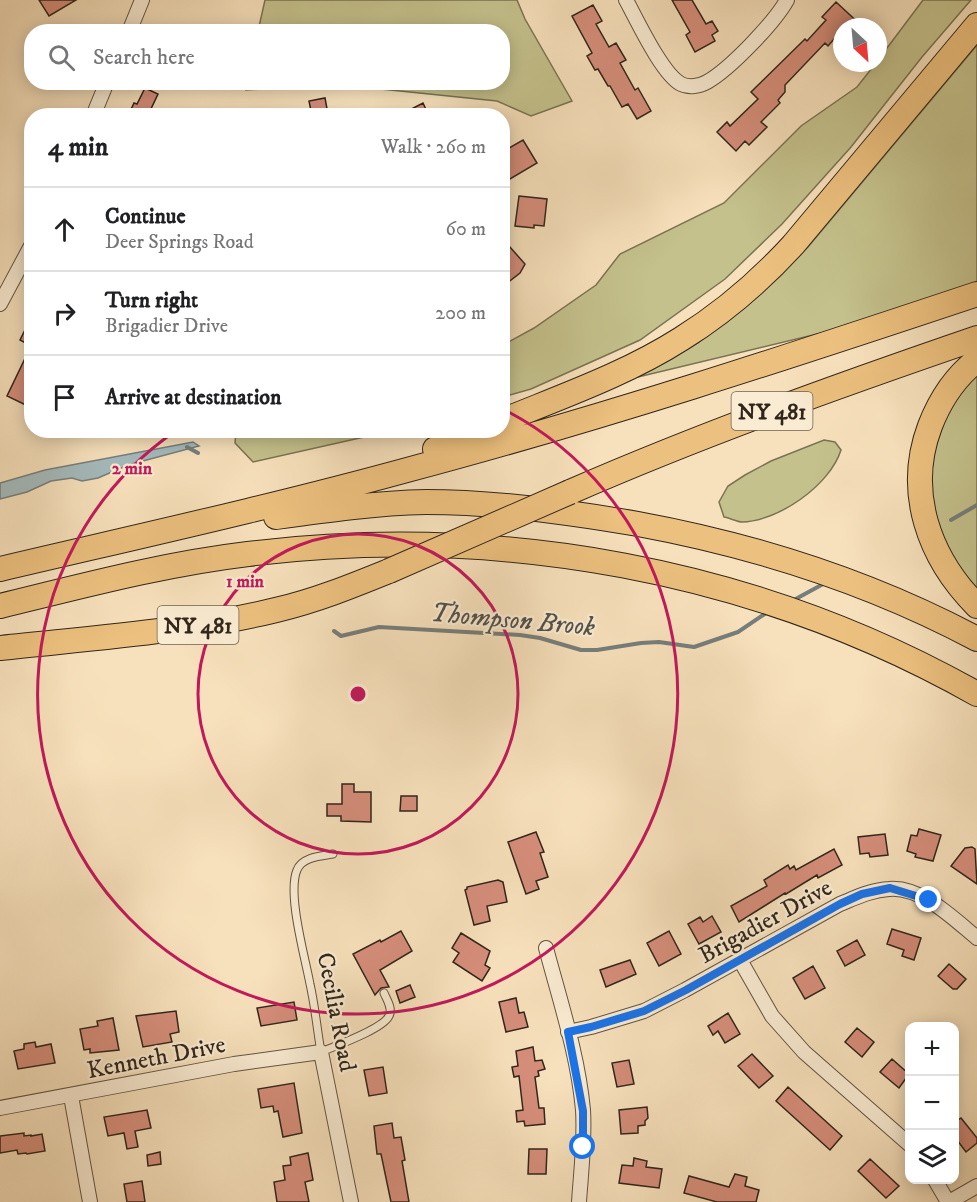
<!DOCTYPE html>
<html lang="en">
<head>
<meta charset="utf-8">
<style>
  :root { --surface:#fff; --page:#f6f6f6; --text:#202124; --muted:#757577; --line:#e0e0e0 }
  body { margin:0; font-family:"IM FELL DW Pica",serif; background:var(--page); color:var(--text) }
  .controls { position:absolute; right:18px; bottom:18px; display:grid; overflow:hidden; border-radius:12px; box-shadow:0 3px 15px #0003 }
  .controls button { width:54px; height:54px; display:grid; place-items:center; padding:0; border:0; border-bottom:2px solid var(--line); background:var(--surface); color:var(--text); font:30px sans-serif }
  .compass { position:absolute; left:833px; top:18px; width:54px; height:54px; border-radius:50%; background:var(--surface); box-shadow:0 3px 15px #0003; rotate:154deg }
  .stop { position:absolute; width:18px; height:18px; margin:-14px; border:4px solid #1a73e8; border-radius:50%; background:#fff }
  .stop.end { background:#1a73e8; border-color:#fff; box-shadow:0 2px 6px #0008 }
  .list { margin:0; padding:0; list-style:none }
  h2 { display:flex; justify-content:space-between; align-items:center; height:78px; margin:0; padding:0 24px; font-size:26px }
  h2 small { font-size:20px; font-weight:400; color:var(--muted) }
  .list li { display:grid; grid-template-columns:39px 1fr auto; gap:18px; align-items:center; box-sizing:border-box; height:84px; padding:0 24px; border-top:2px solid var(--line) }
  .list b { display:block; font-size:22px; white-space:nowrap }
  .list p { margin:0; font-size:20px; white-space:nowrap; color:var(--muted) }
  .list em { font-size:20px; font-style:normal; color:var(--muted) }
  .icon { flex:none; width:33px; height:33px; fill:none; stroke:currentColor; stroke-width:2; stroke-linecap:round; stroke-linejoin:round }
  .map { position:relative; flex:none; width:977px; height:1202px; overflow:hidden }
  .search { position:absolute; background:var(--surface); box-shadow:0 3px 15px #0003; left:24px; top:24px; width:486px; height:66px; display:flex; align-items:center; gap:15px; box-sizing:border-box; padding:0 21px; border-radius:24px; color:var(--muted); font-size:22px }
  .panel { position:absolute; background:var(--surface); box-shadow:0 3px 15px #0003; left:24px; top:108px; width:486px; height:330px; border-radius:24px }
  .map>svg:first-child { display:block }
  .green { fill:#c4c18c; stroke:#7a7353; stroke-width:1.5 }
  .water { fill:#a4babd; stroke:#767e7c; stroke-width:1.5 }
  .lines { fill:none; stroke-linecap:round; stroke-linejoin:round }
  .stream { stroke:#767e7c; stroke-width:4 }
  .building { fill:#d68e7b; stroke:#30251a; stroke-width:1.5 }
  .service-casing { stroke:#625442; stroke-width:9 }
  .minor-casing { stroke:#625442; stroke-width:16 }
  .motorway-casing { stroke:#30251a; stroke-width:26 }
  .service { stroke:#faecd3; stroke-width:7 }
  .minor { stroke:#faecd3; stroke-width:14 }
  .motorway { stroke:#ecc07e; stroke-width:24 }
  .motorway-bridge-casing { stroke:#30251a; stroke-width:26; stroke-linecap:butt }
  .motorway-bridge { stroke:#ecc07e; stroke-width:24 }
  .route { stroke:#1a73e8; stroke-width:8 }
  .ring { fill:none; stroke:#c2185b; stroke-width:3 }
  .labels { text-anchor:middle; stroke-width:4.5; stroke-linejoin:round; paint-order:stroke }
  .shield { fill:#faecd3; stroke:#6d6152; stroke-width:1.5 }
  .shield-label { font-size:22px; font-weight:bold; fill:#30251a }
  .street-label { font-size:24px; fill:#30251a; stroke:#faecd3 }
  .water-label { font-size:26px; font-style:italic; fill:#53524b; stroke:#faecd3 }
  .centre { fill:#c2185b; stroke:#faecd3; stroke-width:3 }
  .ring-label { font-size:18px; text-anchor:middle; font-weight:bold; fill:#c2185b; stroke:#faecd3; stroke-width:4.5; stroke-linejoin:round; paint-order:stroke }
</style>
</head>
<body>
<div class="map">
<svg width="977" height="1202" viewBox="0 0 977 1202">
  <rect width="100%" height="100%" fill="#f7e1bc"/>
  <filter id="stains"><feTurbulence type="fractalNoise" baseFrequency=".00333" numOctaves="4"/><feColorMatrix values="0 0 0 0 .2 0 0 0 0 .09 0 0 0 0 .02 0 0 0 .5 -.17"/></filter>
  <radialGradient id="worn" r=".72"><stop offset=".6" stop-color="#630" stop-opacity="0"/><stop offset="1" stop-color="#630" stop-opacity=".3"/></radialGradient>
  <path class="green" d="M265 0H517L525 19 572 101 531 116 497 101 332 84 246 90 247 82H502V32L258 31Z
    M923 0H971L922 57 851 147 782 224 725 279 640 340 531 389 503 397V345L534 328 596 285 620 254 724 203 801 126 857 87 876 63H878V60Z
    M977 45V282L838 329 638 377 698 343 766 289 808 247Z
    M977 370V594L963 577 934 519 930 461 949 407Z
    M236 431V430L391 431 253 462 235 443Z
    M824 440 835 442 841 450C830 485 779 521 742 522 737 522 730 518 724 517L719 502 728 486 745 475 771 461Z"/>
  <path class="water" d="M193 442 199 446 128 465 98 478 82 481 72 478 51 481 27 492 0 499V483L45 470Z"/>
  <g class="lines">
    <path class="stream" d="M187 447 198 453
      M951 520 977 505
      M792 601 825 583
      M334 631 341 636 379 627 520 635 540 638 581 650H597L641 643 659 642 694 647 738 632 766 613"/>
  </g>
  <path class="building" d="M39 0H76L49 16Z
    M672 0H692L706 24 712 21 718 31 712 35 715 41 695 52 686 35 690 32Z
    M836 2 863 27H842V30L828 46 825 43 785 85V92L778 100 780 103 761 122 767 127 749 145 745 141 736 151 717 132 727 122 730 126 758 99 751 92 805 39 807 41 826 20 822 17Z
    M593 5 602 21 596 24 609 47 616 43 626 60 620 63 635 90 638 88 642 95 651 111 637 119 628 104 622 107 610 86H608L598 69 595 70 587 56 592 53 572 16Z
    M145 88 158 94 150 111 160 116H128L134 103 137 104Z
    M325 98 328 114 312 116 309 101Z
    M423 103 429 116H398Z
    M523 140 537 163 510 179 502 165V152Z
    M519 196 547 199 544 226 534 225V228L515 226Z
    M509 246 525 264 520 273 502 287V252Z
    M32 316V408L7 396 31 346 20 340Z
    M342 784H354V792H371V822L341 821V816H327V804H342Z
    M401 796H417V811H400Z
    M919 829 941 835 933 861 915 857 916 854 907 851 911 835 917 836Z
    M536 832 544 852 540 853 548 877 536 881 539 889 526 894 508 842Z
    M885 834 888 855 870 857 869 853 860 854 858 837Z
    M972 847 975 849 977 884 951 866 965 848Z
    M834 849 842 865 818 878 817 875 786 894 785 893 739 922 731 906 767 886 764 880 788 865 790 869 794 866 796 870Z
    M498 880 503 882 507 902 487 906 490 921 474 925 465 890 467 889V887Z
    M712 916 721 932 699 944 688 924 700 917 703 922Z
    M892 929 921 938 914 960 902 956 904 950 887 944Z
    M401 931 412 951 380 970 389 987 381 988 375 995 353 954 380 940 381 942Z
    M669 931 681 954 659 966 647 943Z
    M461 933 490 951 485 965 490 968 482 981 453 962 459 953 452 948Z
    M857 940 865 955 845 966 837 951Z
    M630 960 636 974 606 987 600 970Z
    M949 964 966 979 957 989H953L938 976Z
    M813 966 825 988 805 999 793 978Z
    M410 985 415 997 400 1003 396 991Z
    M516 998 519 1013 524 1012 528 1027 506 1032 499 1002Z
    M294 1002 297 1020 261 1026 257 1008Z
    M176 1011 179 1032 170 1034 172 1042 143 1047 136 1016Z
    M728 1013 740 1034 725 1043 718 1031 713 1035 708 1026Z
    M113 1018 119 1050 90 1053V1049L84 1050 80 1029 98 1026 97 1021Z
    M857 1028 874 1042 862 1057 845 1042Z
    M35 1042 36 1047 51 1044 55 1063 18 1069 14 1051 24 1049V1044Z
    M533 1047 535 1061 542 1060 545 1069 538 1071 539 1076 535 1077 539 1108H544L545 1124 525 1126 524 1121 517 1122 516 1111 523 1110 519 1076 514 1077 512 1067 518 1066 516 1051Z
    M752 1054 773 1076 759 1088 738 1066Z
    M892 1059 909 1074 899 1088 880 1072Z
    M629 1060 634 1084 617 1087 612 1063Z
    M383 1067 387 1093 369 1096 364 1070Z
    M294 1083 302 1133 283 1137 278 1111 274 1112 273 1106 261 1108 258 1089Z
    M788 1087 842 1136 830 1150 776 1101Z
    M647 1107 648 1118 645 1121V1125L638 1126V1133L621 1134 619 1110Z
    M147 1110 151 1128 135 1131 138 1147 127 1149 124 1133 108 1136 104 1117Z
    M961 1118 977 1138V1143L966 1152 954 1136V1123Z
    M392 1123 394 1138 401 1137 405 1160 402 1161 409 1202H391L381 1154H377L374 1126Z
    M24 1133V1136L31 1135V1136L42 1134 45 1151 27 1154 26 1153 18 1154 17 1150 0 1153V1136Z
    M529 1149H547L546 1174H528Z
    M160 1152 161 1164 148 1166 147 1155Z
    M308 1153 313 1180 305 1182 309 1202H277L274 1182 285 1180 283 1166 291 1165 290 1157Z
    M634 1158 647 1161 646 1167 662 1169 659 1188 619 1183 622 1165 633 1166Z
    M870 1159 899 1186 886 1198 858 1171Z
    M735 1174 747 1177 745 1186 759 1190 756 1202H717L684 1193 689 1176 729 1187Z
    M142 1181 145 1202H127L124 1184Z"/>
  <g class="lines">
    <g class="service-casing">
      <path id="service" d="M333 854C321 856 302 857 297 870 287 894 305 957 310 984 315 1006 317 1029 321 1052 335 1046 383 1029 389 1016 393 1009 387 1000 384 993"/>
    </g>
    <g class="minor-casing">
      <path id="minor" d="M626 0C637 20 662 74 681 84 689 88 700 86 707 82 730 69 774 23 787 0
        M129 32 142 0
        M93 116 107 82
        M0 304 32 244
        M546 948C560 1001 578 1055 583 1110 585 1140 581 1172 579 1202
        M740 960 772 1016 804 1052 910 1145
        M568 1032 591 1027 644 1011 685 990 840 904C855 898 871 890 889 889 921 886 954 919 977 938
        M71 1096 90 1202
        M0 1108 234 1064 321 1052 351 1202
        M935 1180 948 1202
        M949 1202 977 1186"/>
    </g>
    <g class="motorway-casing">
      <path id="motorway" d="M977 360C955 377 940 400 930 426 905 492 929 558 977 606
        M502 421C563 396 626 374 681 339 723 313 760 281 793 245L977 25
        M435 449 480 430
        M570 492C703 434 840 385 977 338
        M276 517C326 510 376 503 426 502 497 502 569 512 638 524 757 546 870 582 977 639
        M0 569C136 537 272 507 407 470 599 419 788 357 977 294
        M0 606C82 586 164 564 248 554 499 523 756 569 977 694
        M0 648C92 638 186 632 276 610 315 601 352 586 389 571"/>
    </g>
    <use href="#service" class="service"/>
    <use href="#minor" class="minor"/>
    <use href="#motorway" class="motorway"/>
    <g class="motorway-bridge-casing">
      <path id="motorway-bridge" d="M389 571 570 492"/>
    </g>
    <use href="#motorway-bridge" class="motorway-bridge"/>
  </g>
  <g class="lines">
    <path class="route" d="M583 1147V1111L568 1032 591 1027 644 1011 686 990 840 904 862 894 890 888 929 900"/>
  </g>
  <g class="ring">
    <circle cx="358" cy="694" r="160"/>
    <path d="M503 409A320 320 0 1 1 174 432"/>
  </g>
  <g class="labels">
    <g class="shield">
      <rect x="731.5" y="392" width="81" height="38" rx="4.5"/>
      <rect x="157.5" y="606" width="81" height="38" rx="4.5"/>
    </g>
    <g class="shield-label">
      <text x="772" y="419">NY 481</text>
      <text x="198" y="633">NY 481</text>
    </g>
    <g class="street-label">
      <text transform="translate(765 921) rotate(-29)" y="8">Brigadier Drive</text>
      <text transform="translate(337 1012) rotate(79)" y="8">Cecilia Road</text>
      <text transform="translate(156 1057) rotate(-11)" y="8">Kenneth Drive</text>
    </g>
    <g class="water-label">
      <text transform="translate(513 619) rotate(5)" y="9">Thompson Brook</text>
    </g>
  </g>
  <circle cx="358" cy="694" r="9" class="centre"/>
  <g class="ring-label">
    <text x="132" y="474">2 min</text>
    <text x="245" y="587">1 min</text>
  </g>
  <rect width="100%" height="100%" filter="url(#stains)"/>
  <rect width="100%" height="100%" fill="url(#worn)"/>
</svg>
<div class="controls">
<button>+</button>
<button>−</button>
<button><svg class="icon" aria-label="layers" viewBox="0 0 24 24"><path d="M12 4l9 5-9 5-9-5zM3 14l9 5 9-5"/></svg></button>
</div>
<svg class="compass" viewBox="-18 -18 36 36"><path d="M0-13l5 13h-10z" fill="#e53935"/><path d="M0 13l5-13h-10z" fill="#757577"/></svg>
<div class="stop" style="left:583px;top:1147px"></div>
<div class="stop end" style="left:929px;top:900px"></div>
<div class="search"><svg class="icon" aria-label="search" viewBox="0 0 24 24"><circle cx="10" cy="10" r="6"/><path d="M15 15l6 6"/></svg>Search here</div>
<section class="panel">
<h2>4 min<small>Walk · 260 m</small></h2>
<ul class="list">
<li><svg class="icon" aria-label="ahead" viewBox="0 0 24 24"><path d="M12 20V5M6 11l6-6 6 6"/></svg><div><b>Continue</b><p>Deer Springs Road</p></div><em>60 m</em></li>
<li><svg class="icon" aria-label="right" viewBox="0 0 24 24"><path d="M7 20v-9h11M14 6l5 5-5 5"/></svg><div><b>Turn right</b><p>Brigadier Drive</p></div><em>200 m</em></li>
<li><svg class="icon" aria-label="arrive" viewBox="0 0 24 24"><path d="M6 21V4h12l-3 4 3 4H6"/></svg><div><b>Arrive at destination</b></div></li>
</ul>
</section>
</div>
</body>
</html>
